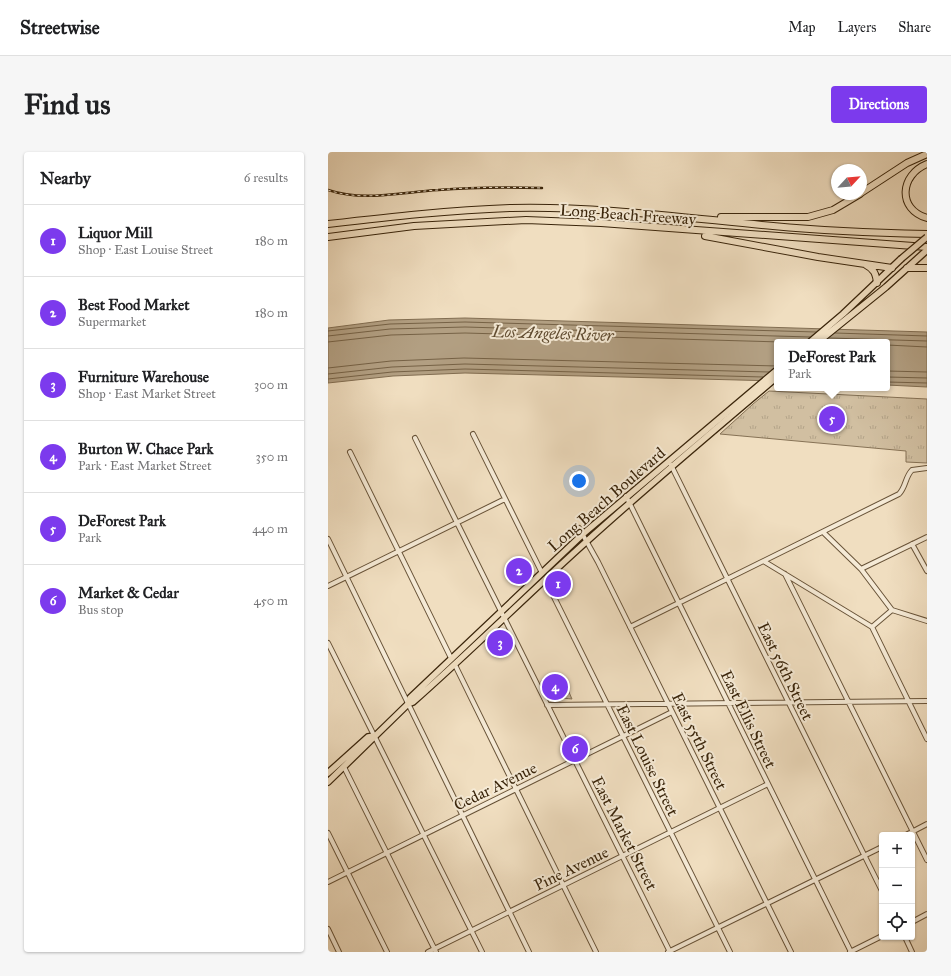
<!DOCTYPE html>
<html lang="en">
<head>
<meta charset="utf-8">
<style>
  :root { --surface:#fff; --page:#f6f6f6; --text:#202124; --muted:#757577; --line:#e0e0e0; --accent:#7c3aed }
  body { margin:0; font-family:"IM FELL Great Primer",serif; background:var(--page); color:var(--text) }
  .controls { position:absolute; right:12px; bottom:12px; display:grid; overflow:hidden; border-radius:4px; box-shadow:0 1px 3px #0004 }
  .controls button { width:36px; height:36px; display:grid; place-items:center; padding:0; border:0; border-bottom:1px solid var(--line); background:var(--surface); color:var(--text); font:20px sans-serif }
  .compass { position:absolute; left:503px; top:12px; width:36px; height:36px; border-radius:50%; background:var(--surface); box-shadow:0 1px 3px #0004; rotate:64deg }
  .you { position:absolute; left:251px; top:329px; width:14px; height:14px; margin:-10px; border:3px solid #fff; border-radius:50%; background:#1a73e8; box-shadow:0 0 0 6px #1a73e833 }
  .badge { display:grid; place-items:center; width:26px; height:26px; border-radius:50%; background:var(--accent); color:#fff; font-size:13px; font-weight:700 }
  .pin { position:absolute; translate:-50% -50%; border:2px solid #fff; box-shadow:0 1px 4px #0006 }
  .popup { position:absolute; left:446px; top:187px; width:116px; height:52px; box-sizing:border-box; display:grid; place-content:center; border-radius:4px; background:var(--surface); filter:drop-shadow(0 1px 3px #0005); font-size:13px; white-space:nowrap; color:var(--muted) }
  .popup b { font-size:15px; color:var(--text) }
  .popup::after { content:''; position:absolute; left:50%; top:100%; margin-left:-8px; border:8px solid transparent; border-top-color:var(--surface) }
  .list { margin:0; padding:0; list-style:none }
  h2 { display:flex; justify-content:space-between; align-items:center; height:52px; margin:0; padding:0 16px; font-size:17px }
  h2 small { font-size:13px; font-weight:400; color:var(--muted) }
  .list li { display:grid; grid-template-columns:26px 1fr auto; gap:12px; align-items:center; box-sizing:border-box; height:72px; padding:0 16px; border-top:1px solid var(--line) }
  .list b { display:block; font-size:15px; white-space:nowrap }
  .list p { margin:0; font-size:13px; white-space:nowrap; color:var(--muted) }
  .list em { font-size:13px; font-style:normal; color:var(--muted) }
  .icon { flex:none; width:22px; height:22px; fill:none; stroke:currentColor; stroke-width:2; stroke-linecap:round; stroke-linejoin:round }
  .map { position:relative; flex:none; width:599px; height:800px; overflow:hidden; border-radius:4px }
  header { display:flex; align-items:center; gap:24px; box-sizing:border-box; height:56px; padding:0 20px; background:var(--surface); border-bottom:1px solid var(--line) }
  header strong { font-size:19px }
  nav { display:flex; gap:22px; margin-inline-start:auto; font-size:14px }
  .intro { display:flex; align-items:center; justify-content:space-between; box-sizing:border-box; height:96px; padding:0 24px }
  h1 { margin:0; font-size:28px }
  .button { padding:10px 18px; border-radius:4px; background:var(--accent); color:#fff; font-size:14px; font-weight:700 }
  main { display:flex; gap:24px; padding:0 24px }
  aside { flex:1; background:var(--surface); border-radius:4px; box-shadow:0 1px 3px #0004 }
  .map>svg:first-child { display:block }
  .grass { fill:url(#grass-tufts); stroke:#867256 }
  .water { fill:#b29f82; stroke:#826e52 }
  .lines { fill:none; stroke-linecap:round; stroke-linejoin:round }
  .shore { stroke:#766246; stroke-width:1 }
  .minor-casing { stroke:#685338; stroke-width:6 }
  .major-casing { stroke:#3a250b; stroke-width:8 }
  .highway-casing { stroke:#3a250b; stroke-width:8 }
  .minor { stroke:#f5ead6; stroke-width:4 }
  .major { stroke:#f0dec0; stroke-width:5.5 }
  .highway { stroke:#f0dec0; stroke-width:6 }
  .rail-casing { stroke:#3a250b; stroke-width:2.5 }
  .rail { stroke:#f5ead6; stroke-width:1; stroke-dasharray:3; stroke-linecap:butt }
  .major-bridge-casing { stroke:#3a250b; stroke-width:8; stroke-linecap:butt }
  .major-bridge { stroke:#f0dec0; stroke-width:5.5 }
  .labels { text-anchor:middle; stroke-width:4; stroke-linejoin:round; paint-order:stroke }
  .street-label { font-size:16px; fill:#3a250b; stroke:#f5ead6 }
  .water-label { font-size:17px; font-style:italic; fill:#5e4a2f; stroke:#f5ead6 }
</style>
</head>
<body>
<header>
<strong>Streetwise</strong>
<nav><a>Map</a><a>Layers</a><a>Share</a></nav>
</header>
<div class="intro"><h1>Find us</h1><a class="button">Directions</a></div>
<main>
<aside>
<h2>Nearby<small>6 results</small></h2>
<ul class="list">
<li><span class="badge">1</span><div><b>Liquor Mill</b><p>Shop · East Louise Street</p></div><em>180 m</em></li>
<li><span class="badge">2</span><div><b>Best Food Market</b><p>Supermarket</p></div><em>180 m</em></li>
<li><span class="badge">3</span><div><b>Furniture Warehouse</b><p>Shop · East Market Street</p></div><em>300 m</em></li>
<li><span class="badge">4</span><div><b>Burton W. Chace Park</b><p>Park · East Market Street</p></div><em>350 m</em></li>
<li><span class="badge">5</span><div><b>DeForest Park</b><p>Park</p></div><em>440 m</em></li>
<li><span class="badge">6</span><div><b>Market &amp; Cedar</b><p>Bus stop</p></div><em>450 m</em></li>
</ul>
</aside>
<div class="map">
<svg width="599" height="800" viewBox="0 0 599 800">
  <defs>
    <pattern id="grass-tufts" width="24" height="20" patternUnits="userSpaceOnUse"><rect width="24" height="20" fill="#d1bfa1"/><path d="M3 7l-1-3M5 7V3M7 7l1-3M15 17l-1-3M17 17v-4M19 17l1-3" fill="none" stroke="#b4a489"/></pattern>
  </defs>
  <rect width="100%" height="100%" fill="#f0dec0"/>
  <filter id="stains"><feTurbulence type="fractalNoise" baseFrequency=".005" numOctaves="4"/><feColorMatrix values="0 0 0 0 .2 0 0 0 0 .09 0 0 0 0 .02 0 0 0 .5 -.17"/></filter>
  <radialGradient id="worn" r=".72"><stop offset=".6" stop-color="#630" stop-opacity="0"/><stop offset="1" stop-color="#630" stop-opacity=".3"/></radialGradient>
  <path class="grass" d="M441 239 599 247V311L578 310V299L392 282 425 252Z
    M213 529H236L244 547C226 545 222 547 213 529Z"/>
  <path class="water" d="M137 166 599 180V235L559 233V190H449V229L137 221 65 224 0 231V176L61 168Z"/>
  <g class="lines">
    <path class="shore" d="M0 179 62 172 137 170 488 180
      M507 181 599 184
      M0 184 62 177 137 175 482 185
      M501 186 599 189
      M0 190 63 183 137 181 453 190
      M559 193 599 195
      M0 216 63 209 136 206 449 214
      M559 219 599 220
      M0 222 64 215 137 212 441 220
      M559 225 599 226
      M0 227 64 220 137 217 435 225
      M559 230 599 231"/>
    <g class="minor-casing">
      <path id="minor" d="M145 282 214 421
        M87 286 342 800
        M22 300 123 506
        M343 313 554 739
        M298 344 523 800
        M251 376 270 410 463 800
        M495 380 533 417 564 458 599 469
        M0 387 201 800
        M584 392 599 419
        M437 410 544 475 599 587
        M533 417 599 385
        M457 422 599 708
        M217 427 402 800
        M0 434 177 347
        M302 475 571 342C578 335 577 325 584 318L599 316
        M544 475 564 458
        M0 491 154 800
        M127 513 268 800
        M219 553 599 549
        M16 615 108 800
        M0 681 59 800
        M578 683 599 672
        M0 730 344 560
        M584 770 599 762
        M0 777 11 800
        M577 785 584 800
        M100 800 440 632
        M340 800 554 695
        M522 800 554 784"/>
    </g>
    <g class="major-casing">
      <path id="major" d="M482 190 515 162 573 107
        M490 190 558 135 599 98
        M80 552 82 546 255 382 449 218
        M0 621 40 585 46 584
        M0 630 80 552 85 550C144 498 200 442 259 389 321 333 385 279 449 225"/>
    </g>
    <g class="highway-casing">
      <path id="highway" d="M599 12C572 23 569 57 599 66
        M533 41 579 11 599 2
        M393 65H480L505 58 532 42
        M0 72C61 65 122 58 183 56 271 54 358 66 445 74 496 79 548 81 599 82
        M377 84 490 105 564 116
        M0 85 86 74 198 68 273 71 599 95
        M538 113C546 117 548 122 549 131
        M579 116H599"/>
    </g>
    <use href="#minor" class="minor"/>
    <use href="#major" class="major"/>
    <use href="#highway" class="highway"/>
    <g class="rail-casing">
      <path id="rail" d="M0 38C35 50 74 40 110 38 144 35 179 35 214 36"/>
    </g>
    <use href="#rail" class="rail"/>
    <g class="major-bridge-casing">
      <path id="major-bridge" d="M573 107 599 85"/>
    </g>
    <use href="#major-bridge" class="major-bridge"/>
  </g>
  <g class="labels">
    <g class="street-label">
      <text transform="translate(300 62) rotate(4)" y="6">Long Beach Freeway</text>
      <text transform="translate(278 347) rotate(-41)" y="6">Long Beach Boulevard</text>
      <text transform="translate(458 519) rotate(64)" y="6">East 56th Street</text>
      <text transform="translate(421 567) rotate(64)" y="6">East Ellis Street</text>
      <text transform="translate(372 589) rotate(64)" y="6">East 55th Street</text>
      <text transform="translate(320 608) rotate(64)" y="6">East Louise Street</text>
      <text transform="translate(167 634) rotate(-26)" y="6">Cedar Avenue</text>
      <text transform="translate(297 681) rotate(63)" y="6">East Market Street</text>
      <text transform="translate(243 716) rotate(-26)" y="6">Pine Avenue</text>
    </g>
    <g class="water-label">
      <text transform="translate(225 181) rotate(2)" y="6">Los Angeles River</text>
    </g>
  </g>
  <rect width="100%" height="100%" filter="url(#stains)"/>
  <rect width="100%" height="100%" fill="url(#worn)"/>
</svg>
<div class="controls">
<button>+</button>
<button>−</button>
<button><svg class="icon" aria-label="locate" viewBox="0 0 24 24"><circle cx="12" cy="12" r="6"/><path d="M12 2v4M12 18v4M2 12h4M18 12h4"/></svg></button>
</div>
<svg class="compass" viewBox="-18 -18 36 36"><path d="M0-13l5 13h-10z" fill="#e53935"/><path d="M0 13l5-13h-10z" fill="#757577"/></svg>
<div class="you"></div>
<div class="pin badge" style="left:230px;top:432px">1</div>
<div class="pin badge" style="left:191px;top:419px">2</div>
<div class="pin badge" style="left:172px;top:491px">3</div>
<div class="pin badge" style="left:227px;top:535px">4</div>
<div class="pin badge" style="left:504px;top:267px">5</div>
<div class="popup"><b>DeForest Park</b>Park</div>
<div class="pin badge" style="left:247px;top:597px">6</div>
</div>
</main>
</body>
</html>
